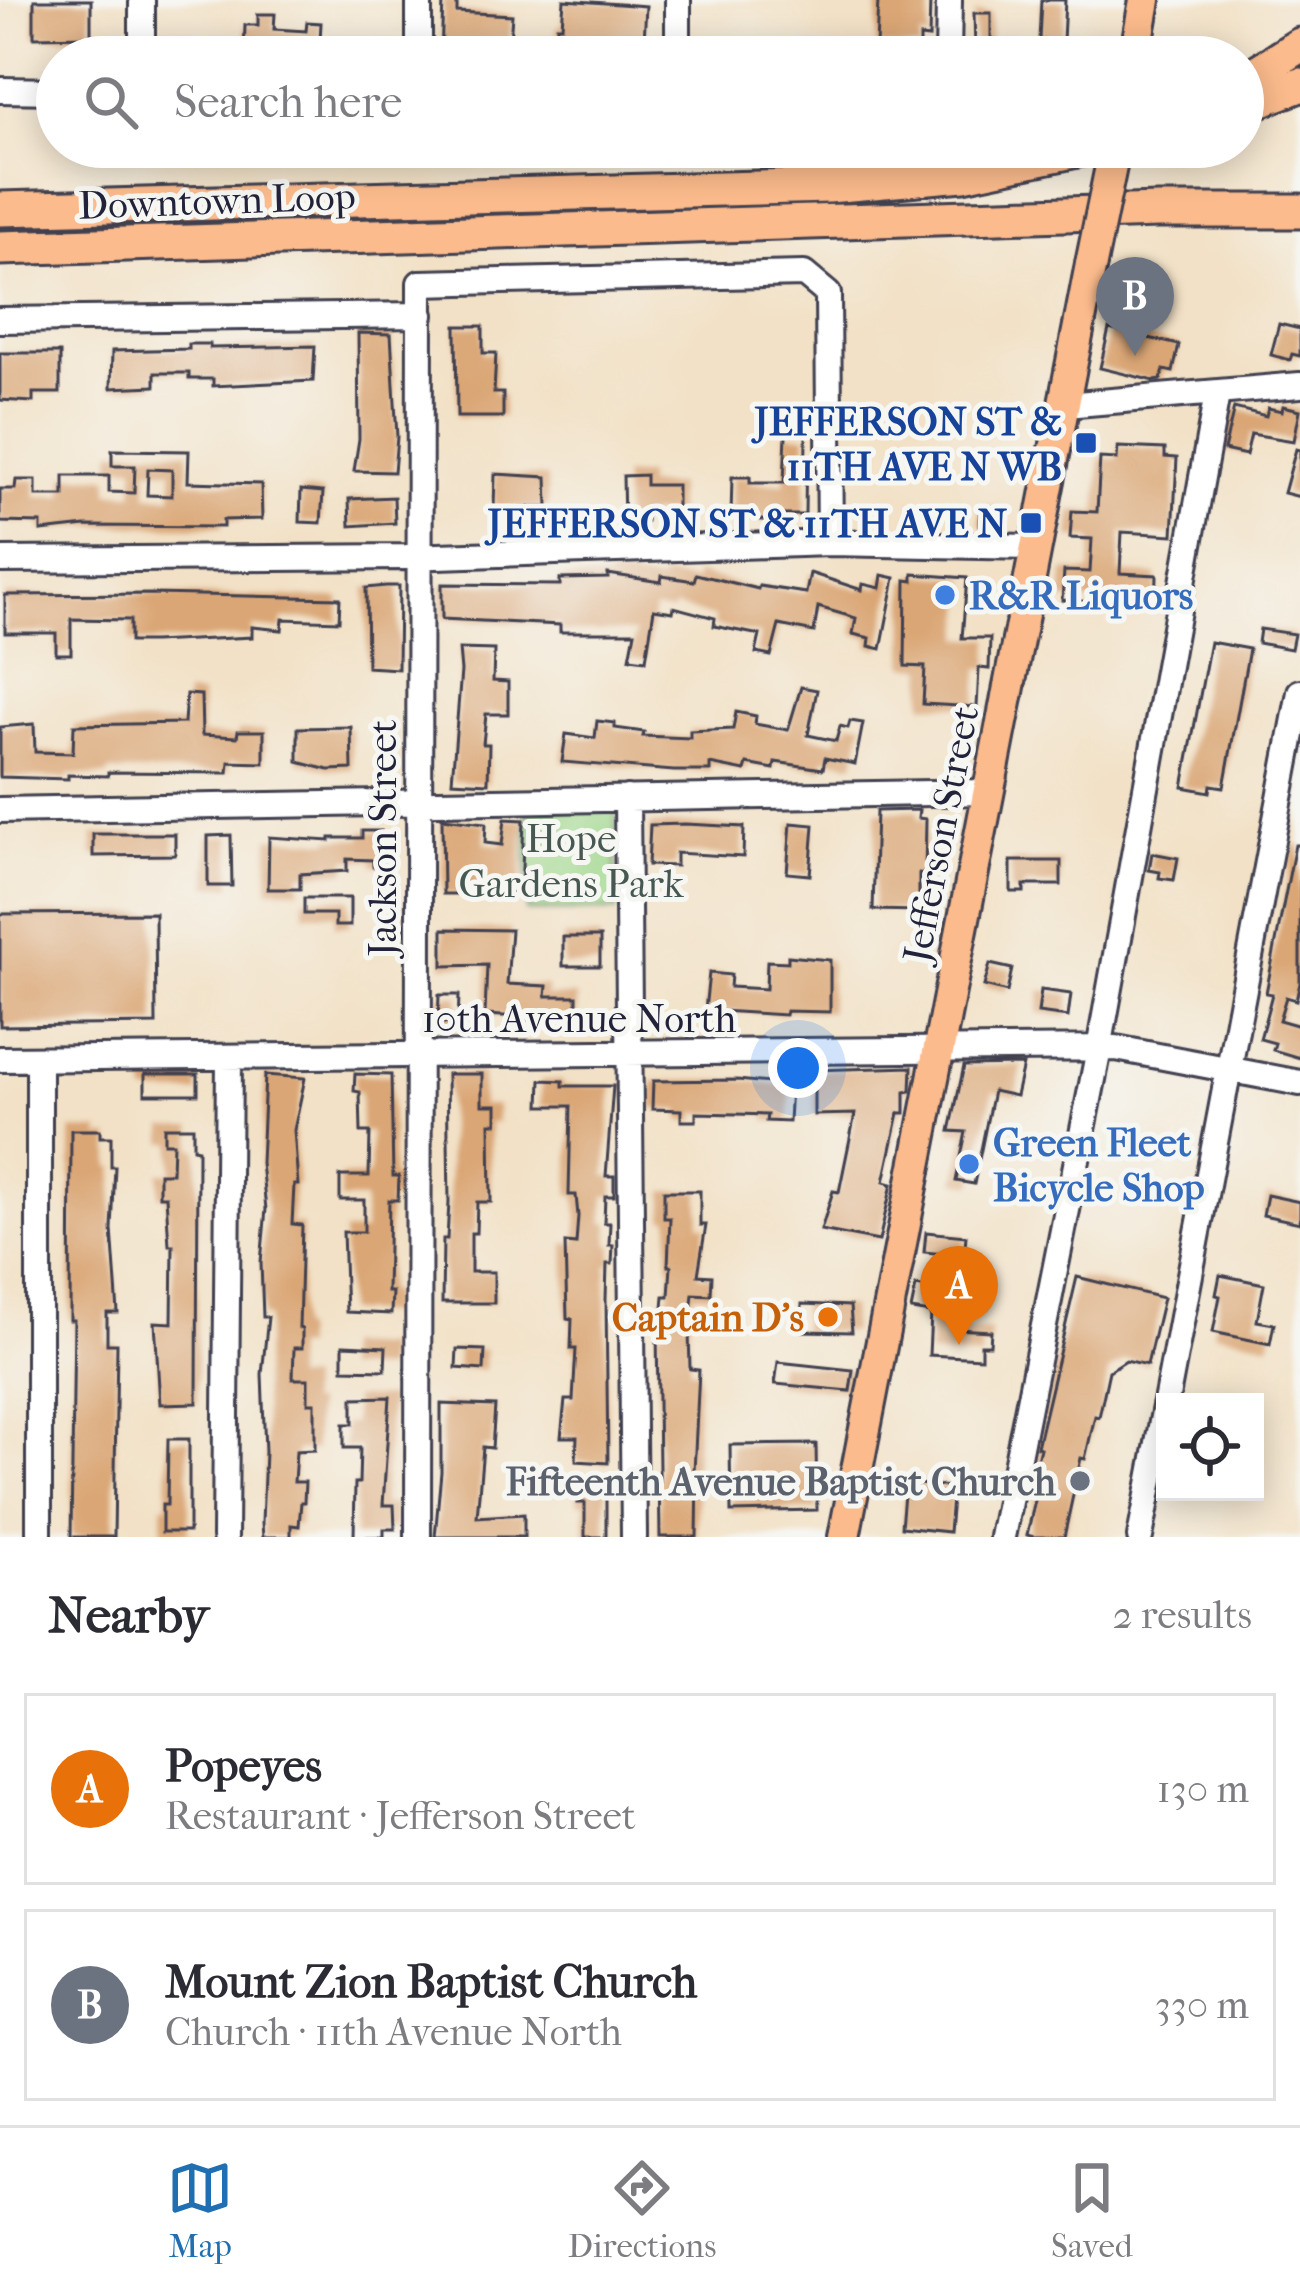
<!DOCTYPE html>
<html lang="en">
<head>
<meta charset="utf-8">
<style>
  :root { --surface:#fff; --page:#f7f7f7; --text:#2b2b33; --muted:#7c7c81; --line:#e1e1e2; --accent:#1f6fb2 }
  body { margin:0; font-family:"IM FELL French Canon",serif; background:var(--page); color:var(--text) }
  .controls { position:absolute; right:36px; bottom:36px; display:grid; overflow:hidden; border-radius:0px; box-shadow:0 6px 30px #0003 }
  .controls button { width:108px; height:108px; display:grid; place-items:center; padding:0; border:0; border-bottom:3px solid var(--line); background:var(--surface); color:var(--text); font:60px sans-serif }
  .you { position:absolute; left:798px; top:1068px; width:42px; height:42px; margin:-30px; border:9px solid #fff; border-radius:50%; background:#1a73e8; box-shadow:0 0 0 18px #1a73e833 }
  .badge { display:grid; place-items:center; width:78px; height:78px; border-radius:50%; background:var(--accent); color:#fff; font-size:39px; font-weight:700 }
  .pin { position:absolute; translate:-50% -99px; filter:drop-shadow(0 3px 6px #0008) }
  .pin::after { content:''; position:absolute; top:63px; width:42px; height:36px; background:inherit; clip-path:polygon(0 0,100% 0,50% 100%) }
  .list { margin:0; padding:0; list-style:none }
  h2 { display:flex; justify-content:space-between; align-items:center; height:156px; margin:0; padding:0 48px; font-size:51px }
  h2 small { font-size:39px; font-weight:400; color:var(--muted) }
  .list li { display:grid; grid-template-columns:78px 1fr auto; gap:36px; align-items:center; box-sizing:border-box; height:192px; margin:0 24px 24px; padding:0 24px; border:3px solid var(--line); border-radius:0px }
  .list b { display:block; font-size:45px; white-space:nowrap }
  .list p { margin:0; font-size:39px; white-space:nowrap; color:var(--muted) }
  .list em { font-size:39px; font-style:normal; color:var(--muted) }
  .icon { flex:none; width:66px; height:66px; fill:none; stroke:currentColor; stroke-width:2; stroke-linecap:round; stroke-linejoin:round }
  .map { position:relative; flex:none; width:1300px; height:1537px; overflow:hidden }
  .search { position:absolute; background:var(--surface); box-shadow:0 6px 30px #0003; left:36px; right:36px; top:36px; height:132px; display:flex; align-items:center; gap:30px; box-sizing:border-box; padding:0 42px; border-radius:66px; color:var(--muted); font-size:45px }
  .sheet { height:588px; background:var(--surface) }
  nav { display:flex; justify-content:space-around; align-items:center; box-sizing:border-box; height:168px; border-top:3px solid var(--line); background:var(--surface); font-size:33px; color:var(--muted) }
  nav a { display:grid; justify-items:center; gap:6px }
  nav .on { color:var(--accent) }
  .map>svg:first-child { display:block }
  .green { fill:#9cd588; stroke:#5f7c62; stroke-width:3 }
  .building { fill:#daa674; fill-rule:evenodd }
  .lines { fill:none; stroke-linecap:round; stroke-linejoin:round }
  .minor-casing { stroke:#413f50; stroke-width:30 }
  .major-casing { stroke:#413f50; stroke-width:36 }
  .highway-casing { stroke:#413f50; stroke-width:39 }
  .minor { stroke:#fff; stroke-width:24 }
  .major { stroke:#fbbb8c; stroke-width:30 }
  .highway { stroke:#fbbb8c; stroke-width:33 }
  .major-bridge-casing { stroke:#413f50; stroke-width:36; stroke-linecap:butt }
  .major-bridge { stroke:#fbbb8c; stroke-width:30 }
  .transit-dot { fill:#1a4fb4; stroke:#f6f6f2; stroke-width:4.5 }
  .shop-dot { fill:#3f7fe0; stroke:#f6f6f2; stroke-width:4.5 }
  .food-dot { fill:#e8710a; stroke:#f6f6f2; stroke-width:4.5 }
  .worship-dot { fill:#6b7280; stroke:#f6f6f2; stroke-width:4.5 }
  .labels { text-anchor:middle; stroke-width:10; stroke-linejoin:round; paint-order:stroke }
  .street-label { font-size:39px; fill:#22223b; stroke:#f6f6f2 }
  .transit-label { font-size:39px; font-weight:bold; fill:#164399; stroke:#f6f6f2; text-anchor:end }
  .shop-label { font-size:39px; font-weight:bold; fill:#366cbe; stroke:#f6f6f2; text-anchor:start }
  .park-label { font-size:39px; fill:#475852; stroke:#f6f6f2 }
  .food-label { font-size:39px; font-weight:bold; fill:#c56008; stroke:#f6f6f2; text-anchor:end }
  .worship-label { font-size:39px; font-weight:bold; fill:#5b616d; stroke:#f6f6f2; text-anchor:end }
</style>
</head>
<body>
<div class="map">
<svg width="1300" height="1537" viewBox="0 0 1300 1537">
  <rect width="100%" height="100%" fill="#f6f6f2"/>
  <filter id="ink" filterUnits="userSpaceOnUse"><feTurbulence type="fractalNoise" baseFrequency=".00833" numOctaves="2"/><feDisplacementMap in="SourceGraphic" scale="24" xChannelSelector="R" yChannelSelector="G"/><feConvolveMatrix kernelMatrix="1 2 1 2 8 2 1 2 1" color-interpolation-filters="sRGB"/></filter>
  <filter id="wash" filterUnits="userSpaceOnUse"><feTurbulence type="fractalNoise" baseFrequency=".004" numOctaves="4" result="noise"/><feDisplacementMap in="SourceGraphic" scale="48" xChannelSelector="R" yChannelSelector="G"/><feGaussianBlur stdDeviation="2.7" result="paint"/><feColorMatrix in="noise" values="0 0 0 0 0 0 0 0 0 0 0 0 0 0 0 0 0 1.4 0 .05"/><feComposite in="paint" operator="in"/></filter>
  <g filter="url(#wash)">
    <rect width="100%" height="100%" fill="#f2e1c6"/>
    <path class="green" d="M527 809 616 810V911H527Z"/>
    <g id="blocks">
      <path class="building" d="M34 0H91V36L34 37Z
        M443 0H457V12L512 15 509 53 457 50V57L441 56Z
        M564 0 646 6 644 41 590 42 589 49 555 46 557 26H562Z
        M878 0H930L929 38 920 37V49L876 46Z
        M1041 0H1065L1063 41 1039 40Z
        M974 13H991V49H975Z
        M258 14H275L274 29 306 31 307 22 321 23 319 57 244 56 245 25H258Z
        M1279 324 1300 329V356L1292 354 1290 360 1271 355Z
        M456 326H483V353H496L494 393H503V417H457Z
        M1109 329 1179 345 1173 372 1164 370 1161 380 1154 381 1100 368Z
        M358 333 391 334 397 437 394 472 354 471 359 439Z
        M189 344H210V348L315 346 313 381 213 386V379H189V373H155V386L111 388 112 351 189 349Z
        M0 353H60V393H33V402L0 400Z
        M1283 406 1300 410 1294 441 1251 434 1246 455 1224 450 1234 408 1266 416 1268 408 1282 411Z
        M786 434 806 435 805 515H782V522L731 517 732 477H750V483H784Z
        M1118 447 1165 449V457L1177 458 1173 535 1122 532 1120 573 1157 575 1156 605 1062 600 1064 571 1090 572 1092 539 1070 538 1072 511 1097 512 1100 458 1117 459Z
        M1296 449 1300 450V497L1284 493Z
        M112 450 189 451 188 482 261 484 262 519 223 520V527L86 526 41 531V523L0 522V489H15L16 480H36V496H64V476H109V492L134 493 135 466H112ZM148 469 172 470V496L147 495Z
        M495 474 547 477 548 507 494 508Z
        M646 475V485H677V513L646 514V522L624 523 623 476Z
        M301 490 323 492 321 523 300 522Z
        M394 497 395 523 350 526 349 499Z
        M980 506 1006 508 1005 527 979 525Z
        M810 573 862 590 863 584 880 588 882 575 895 578 881 649 869 646 870 638 853 634 856 618 818 607 814 632 779 625 771 656 756 653 760 635 714 626 715 618 674 607 673 612 654 609 646 660 630 658 635 632H560V625L442 619V584L560 585V579L608 578V574L661 582 662 576 694 581 696 574 758 589 759 586 806 593Z
        M913 574 967 578 962 638H990L989 669 979 668 977 707 923 704 925 667 905 666 906 580 913 581Z
        M386 586H399L398 669 367 667 366 588Z
        M153 594 340 598 339 621 283 619 282 630 252 627V637L153 642H130V620L71 619V654H56V633H5V595Z
        M1260 629 1294 634 1291 649 1258 643Z
        M1210 642 1249 649 1224 787 1211 785 1210 792 1183 787Z
        M459 649 494 650 493 681 508 682V714H486L483 744H489L488 783 452 781 461 671Z
        M801 687 817 690 808 735 836 741 840 726 848 728 850 721 863 723 855 764 825 758 823 769 775 762 774 769 747 764 745 771 710 764V771H674L562 762 566 734 595 738 597 721 615 723V728L644 732 643 736 690 738V731L733 729 736 712 756 716 755 724 788 730Z
        M186 694 201 695 202 735 237 737 238 731H264V763L229 762 228 773 108 772V776L68 775V779L0 777V727L34 724 35 752 73 753 74 725 184 723Z
        M351 727 352 769 329 770 298 762V728Z
        M919 810 918 818 926 819 925 874H919V911L873 910 876 811Z
        M442 818 486 823 485 843 502 845 505 819 524 820 521 893 470 890V894H443Z
        M791 823 814 825 810 875 787 873Z
        M685 824 744 827 743 857 676 853V866L648 865 650 825Z
        M362 831H381L380 839H390V866H373V860L347 859V871L300 874V889H268L269 837 330 841V838H362Z
        M93 834H175V855L93 856Z
        M231 835 232 886H208V836Z
        M1295 845H1300V983L1296 1000 1286 997 1279 1020 1300 1026V1058L1273 1050 1275 1043 1260 1039 1272 994 1266 993Z
        M1152 853 1178 858 1174 880 1159 878 1160 872 1149 870Z
        M1011 861H1061V885H1024V892H1011Z
        M304 898H350V926H335V914H304Z
        M155 913 156 1024 0 1026V914Z
        M443 929 511 930 507 984 547 986 546 996H577V1028H554V1022L522 1020V1017L485 1015 487 965 443 966Z
        M563 937H600V966H563Z
        M788 956 830 960V1012L786 1011 785 1015 705 1010 709 973 731 975 730 987 766 989 767 961 788 962Z
        M990 964 1012 969 1007 992 984 986Z
        M1041 990 1071 994 1068 1017 1038 1013Z
        M439 995H459L458 1024 438 1023Z
        M1023 1065 1016 1096 993 1091 974 1184 956 1181 966 1132 950 1131 964 1066Z
        M912 1067 911 1091 905 1092V1113H899L884 1182 892 1184 879 1241 821 1230 833 1191 839 1192 855 1114 814 1115V1070Z
        M145 1074H198V1094H145Z
        M355 1074 391 1075 393 1176H399L398 1200H389L387 1292H392L391 1314 346 1312 343 1232H364V1200H340V1176H369L370 1132H361L360 1092 354 1091Z
        M447 1074H482V1105H497V1123H490L491 1202H477L476 1233H471V1272H494V1303H442L443 1239H447L449 1202Z
        M265 1075 305 1078 294 1130 298 1185H294L292 1224 302 1225 299 1328 302 1329V1348H294L293 1379H308V1403H315V1450L296 1451 294 1482H305L304 1502H301L299 1526 291 1525V1537H263L262 1523 265 1452 262 1374 268 1317H263L261 1262 266 1209 261 1163Z
        M541 1080 563 1081V1086H613L606 1176H614V1196H605L604 1223H610L609 1245H613L612 1264H607L606 1299 608 1463 576 1461 577 1437H561L565 1400H573L576 1349H571L572 1319 567 1318 565 1243 576 1244 578 1216 576 1195H569L571 1106H540Z
        M737 1080 791 1085 789 1122 766 1121 767 1115 737 1114 696 1113V1121H681V1110L652 1109 653 1081Z
        M164 1127H193V1148L198 1149 197 1403 160 1404 155 1322 172 1323 173 1245H169L166 1196H159V1173H172L173 1143H164Z
        M71 1130H100V1137H111V1167H115L112 1229 118 1313H107V1344H117L114 1537H71L74 1320H70Z
        M664 1191H700V1225H706L698 1275 712 1276 711 1295 693 1294 689 1331 690 1369 699 1370 694 1472H698L697 1537H660L657 1331H661L664 1296H669L671 1266H668L670 1218H664Z
        M1267 1195 1300 1202V1223L1263 1215Z
        M926 1232 966 1236 964 1256 924 1252Z
        M1220 1275 1264 1284 1257 1321 1274 1324 1270 1344 1213 1332 1220 1296 1216 1295Z
        M1077 1277 1163 1298 1147 1365 1126 1360 1109 1371 1099 1417 1095 1416 1085 1459 1081 1458 1064 1537H1034L1027 1535 1041 1474 1034 1473 1040 1448 1037 1447Z
        M916 1286 962 1294 955 1329 991 1331 990 1345H981V1358L929 1355 931 1313 911 1310Z
        M802 1304 850 1306 852 1332 801 1331Z
        M343 1345 386 1347 385 1370 343 1369Z
        M457 1349 485 1350 484 1370 456 1368Z
        M778 1362 853 1370 850 1391 775 1384Z
        M390 1397 383 1505H394L395 1529H384V1537H354L355 1483H359L360 1448H344V1424H353V1398Z
        M441 1404 495 1406 492 1448 483 1447 477 1517 524 1514V1537H435L441 1472Z
        M168 1439H189V1532H162V1505H167Z
        M816 1444 817 1510 731 1512 730 1445Z
        M905 1483 953 1487 949 1532 901 1527Z
        M578 1488H606V1537H585V1503H577Z"/>
    </g>
  </g>
  <g filter="url(#ink)">
    <use href="#blocks" fill-opacity="0" stroke="#413f50" stroke-width="3"/>
    <g class="lines">
      <g class="minor-casing">
        <path id="minor" d="M142 0V57
          M419 57V0
          M678 57V0
          M948 57 949 0
          M0 90 57 91
          M0 320 421 315
          M1065 405 1300 385
          M0 560 406 557 830 543 1037 547
          M627 798 634 1537
          M0 810 987 792
          M0 1059 1116 1048 1300 1083
          M39 1060V1537
          M1166 1402 1300 692
          M225 1537 229 1057
          M418 1537 420 283 804 274 828 294 830 543
          M1002 1537 1099 1049 1217 394
          M1140 1537 1165 1406"/>
      </g>
      <g class="major-casing">
        <path id="major" d="M1135 57 1145 0
          M844 1537 1091 264"/>
      </g>
      <g class="highway-casing">
        <path id="highway" d="M1243 81 1300 45
          M1243 106 1300 85
          M0 209 828 186 963 174 1092 147
          M0 248 1158 211H1300"/>
      </g>
      <use href="#minor" class="minor"/>
      <use href="#major" class="major"/>
      <use href="#highway" class="highway"/>
      <g class="major-bridge-casing">
        <path id="major-bridge" d="M1091 264 1115 147"/>
      </g>
      <use href="#major-bridge" class="major-bridge"/>
    </g>
  </g>
  <g class="transit-dot">
    <rect x="1074" y="431" width="24" height="24" rx="6"/>
    <rect x="1019" y="511" width="24" height="24" rx="6"/>
  </g>
  <g class="shop-dot">
    <circle cx="945" cy="595" r="12"/>
    <circle cx="969" cy="1164" r="12"/>
  </g>
  <circle class="food-dot" cx="828" cy="1317" r="12"/>
  <circle class="worship-dot" cx="1080" cy="1481" r="12"/>
  <g class="labels">
    <g class="street-label">
      <text transform="translate(217 200) rotate(-2)" y="14">Downtown Loop</text>
      <text transform="translate(940 834) rotate(-79)" y="14">Jefferson Street</text>
      <text transform="translate(382 838) rotate(-90)" y="14">Jackson Street</text>
      <text x="579" y="1032">10th Avenue North</text>
    </g>
    <g class="transit-label">
      <text x="1062" y="435">JEFFERSON ST &amp;<tspan x="1062" dy="45">11TH AVE N WB</tspan></text>
      <text x="1007" y="537">JEFFERSON ST &amp; 11TH AVE N</text>
    </g>
    <g class="shop-label">
      <text x="969" y="609">R&amp;R Liquors</text>
      <text x="993" y="1156">Green Fleet<tspan x="993" dy="45">Bicycle Shop</tspan></text>
    </g>
    <g class="park-label">
      <text x="571" y="852">Hope<tspan x="571" dy="45">Gardens Park</tspan></text>
    </g>
    <g class="food-label">
      <text x="804" y="1331">Captain D's</text>
    </g>
    <g class="worship-label">
      <text x="1056" y="1495">Fifteenth Avenue Baptist Church</text>
    </g>
  </g>
</svg>
<div class="controls">
<button><svg class="icon" aria-label="locate" viewBox="0 0 24 24"><circle cx="12" cy="12" r="6"/><path d="M12 2v4M12 18v4M2 12h4M18 12h4"/></svg></button>
</div>
<div class="you"></div>
<div class="pin badge" style="left:959px;top:1345px;background:#e8710a">A</div>
<div class="pin badge" style="left:1135px;top:356px;background:#6b7280">B</div>
<div class="search"><svg class="icon" aria-label="search" viewBox="0 0 24 24"><circle cx="10" cy="10" r="6"/><path d="M15 15l6 6"/></svg>Search here</div>
</div>
<section class="sheet">
<h2>Nearby<small>2 results</small></h2>
<ul class="list">
<li><span class="badge" style="background:#e8710a">A</span><div><b>Popeyes</b><p>Restaurant · Jefferson Street</p></div><em>130 m</em></li>
<li><span class="badge" style="background:#6b7280">B</span><div><b>Mount Zion Baptist Church</b><p>Church · 11th Avenue North</p></div><em>330 m</em></li>
</ul>
</section>
<nav>
<a class="on"><svg class="icon" aria-label="map" viewBox="0 0 24 24"><path d="M3 6l6-2 6 2 6-2v14l-6 2-6-2-6 2zM9 4v14M15 6v14"/></svg>Map</a>
<a><svg class="icon" aria-label="directions" viewBox="0 0 24 24"><path d="M12 3l9 9-9 9-9-9zM9 14v-3h6M13 9l2 2-2 2"/></svg>Directions</a>
<a><svg class="icon" aria-label="saved" viewBox="0 0 24 24"><path d="M7 4h10v16l-5-4-5 4z"/></svg>Saved</a>
</nav>
</body>
</html>
